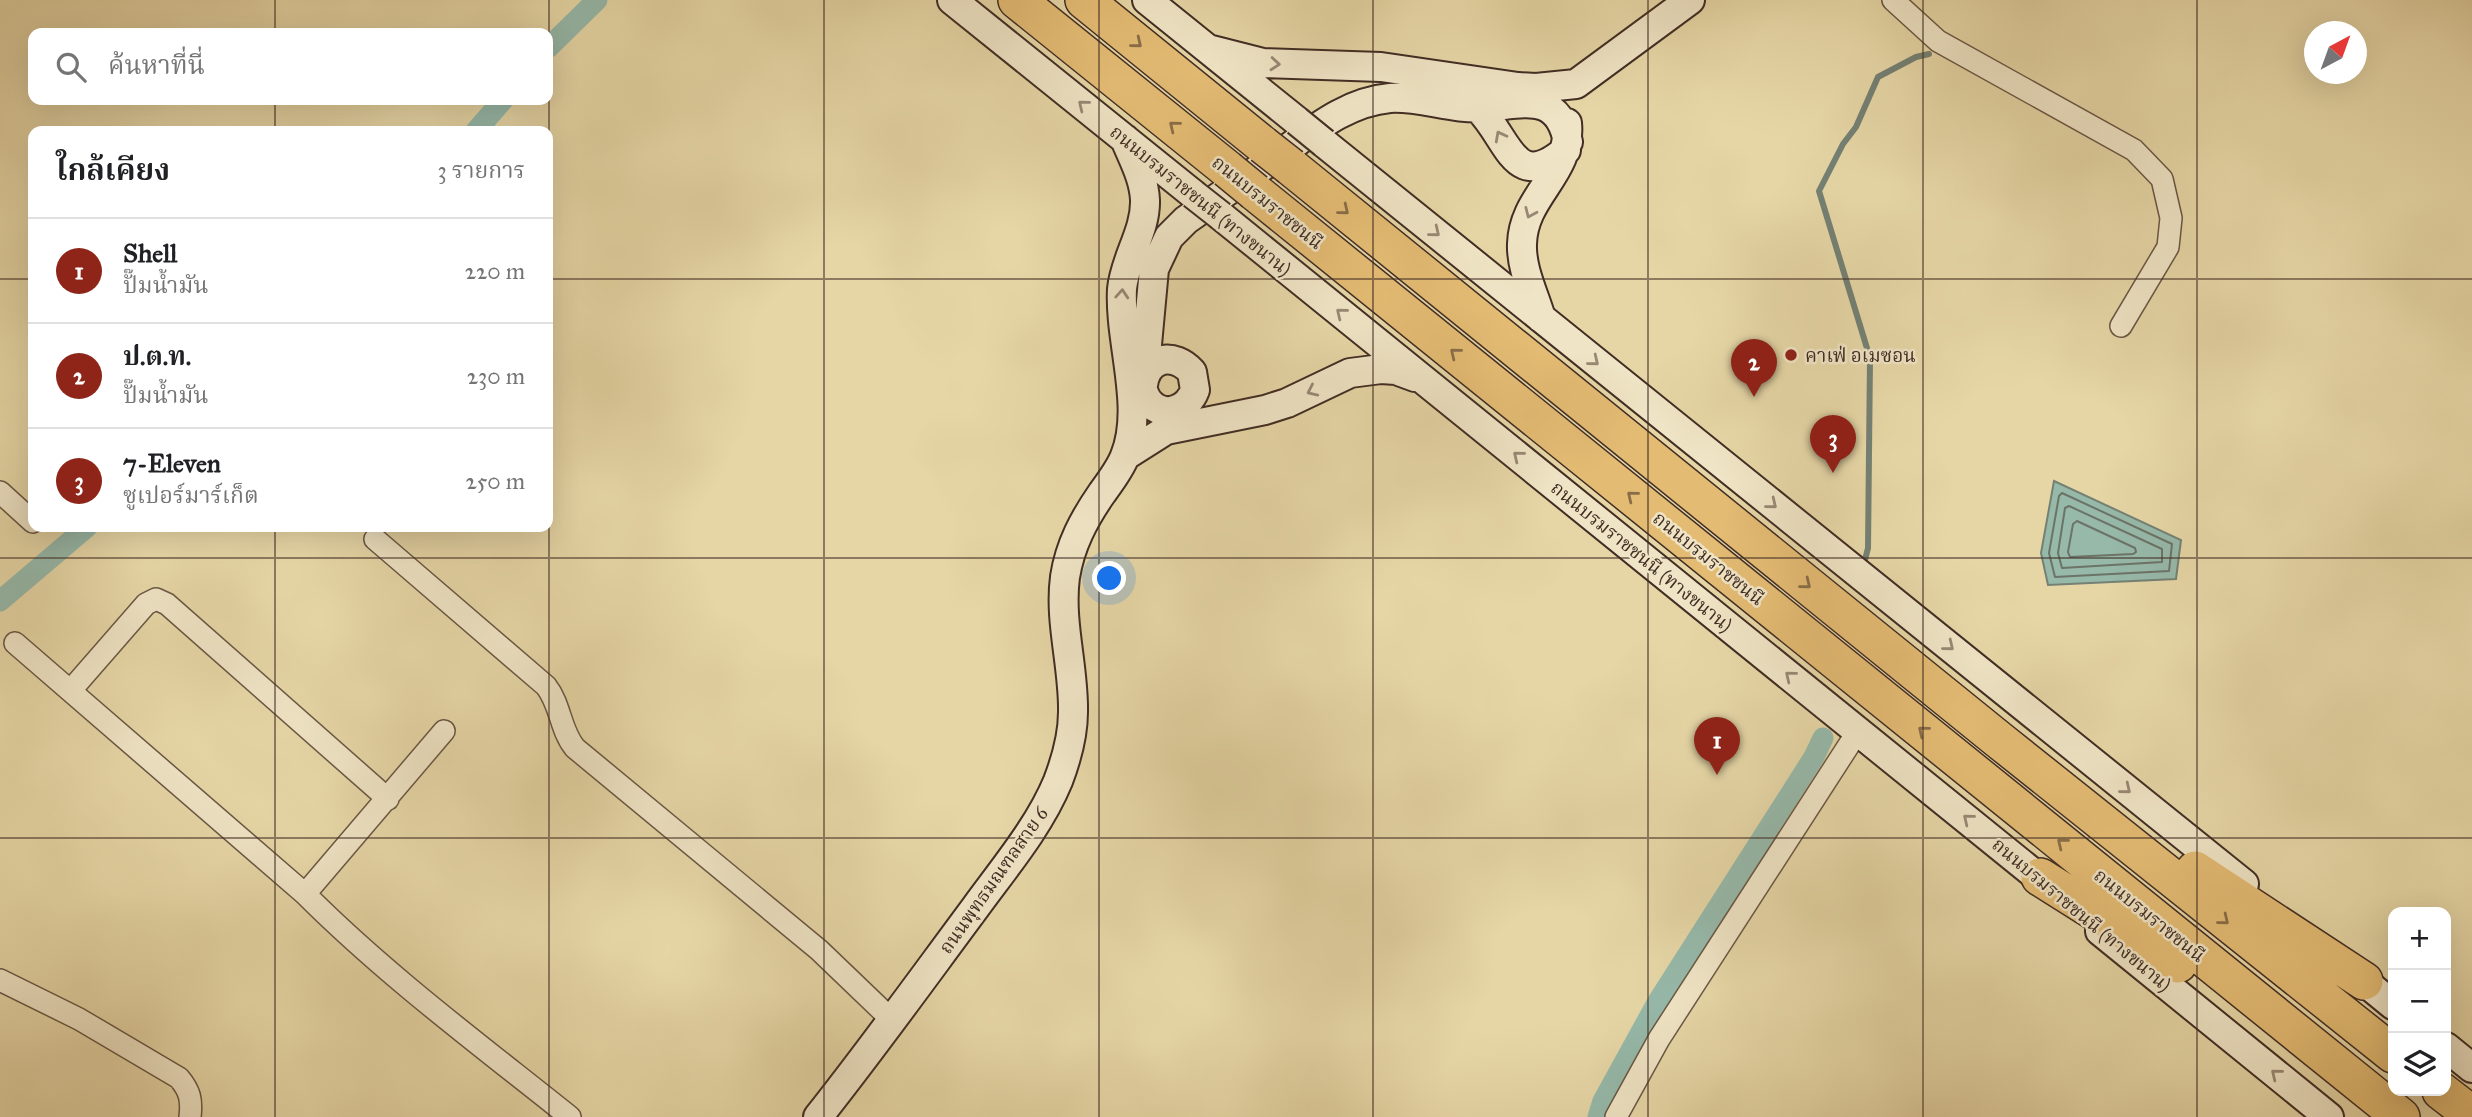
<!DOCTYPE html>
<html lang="th">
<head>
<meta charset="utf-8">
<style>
  :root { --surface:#fff; --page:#f6f6f6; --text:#202124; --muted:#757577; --line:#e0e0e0; --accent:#8f2418 }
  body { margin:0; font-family:"IM FELL Great Primer","Noto Serif Thai",serif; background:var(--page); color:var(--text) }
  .controls { position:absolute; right:21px; bottom:21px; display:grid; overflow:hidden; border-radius:14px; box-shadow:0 7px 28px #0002 }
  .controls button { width:63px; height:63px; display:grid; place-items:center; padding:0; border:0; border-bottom:2px solid var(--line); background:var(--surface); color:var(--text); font:35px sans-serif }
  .compass { position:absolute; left:2304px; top:21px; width:63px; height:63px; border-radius:50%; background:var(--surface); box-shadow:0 7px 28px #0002; rotate:41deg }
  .you { position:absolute; left:1110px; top:579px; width:24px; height:24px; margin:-18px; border:5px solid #fff; border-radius:50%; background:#1a73e8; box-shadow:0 0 0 10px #1a73e833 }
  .badge { display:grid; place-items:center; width:46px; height:46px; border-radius:50%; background:var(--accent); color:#fff; font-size:23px; font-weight:700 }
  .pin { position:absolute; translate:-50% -58px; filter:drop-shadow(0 2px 4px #0008) }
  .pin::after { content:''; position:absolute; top:37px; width:24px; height:21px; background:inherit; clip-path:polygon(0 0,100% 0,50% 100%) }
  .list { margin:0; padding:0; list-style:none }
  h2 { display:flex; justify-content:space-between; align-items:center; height:91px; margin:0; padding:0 28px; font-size:30px }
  h2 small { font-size:23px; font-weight:400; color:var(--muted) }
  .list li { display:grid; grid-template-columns:46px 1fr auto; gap:21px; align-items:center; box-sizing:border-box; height:105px; padding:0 28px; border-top:2px solid var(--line) }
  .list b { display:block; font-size:26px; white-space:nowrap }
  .list p { margin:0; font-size:23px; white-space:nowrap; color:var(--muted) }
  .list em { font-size:23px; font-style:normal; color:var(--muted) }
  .icon { flex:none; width:38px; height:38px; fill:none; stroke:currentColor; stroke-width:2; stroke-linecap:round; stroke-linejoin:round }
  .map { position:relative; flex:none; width:2472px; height:1117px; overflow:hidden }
  .search { position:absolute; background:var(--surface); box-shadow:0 7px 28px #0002; left:28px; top:28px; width:525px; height:77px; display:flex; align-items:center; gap:18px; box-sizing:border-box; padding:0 24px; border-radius:14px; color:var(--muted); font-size:26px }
  .panel { position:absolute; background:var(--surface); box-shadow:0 7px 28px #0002; left:28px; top:126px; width:525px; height:406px; border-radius:14px }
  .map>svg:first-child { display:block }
  .water { fill:#96b9aa; stroke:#748174; stroke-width:2 }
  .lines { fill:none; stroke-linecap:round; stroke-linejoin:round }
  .shore { stroke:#6c7367; stroke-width:2 }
  .stream { stroke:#748174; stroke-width:6 }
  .canal { stroke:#96b9aa; stroke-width:21 }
  .street-casing { stroke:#6a5744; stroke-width:24 }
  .secondary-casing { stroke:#412d24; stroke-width:32 }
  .highway-casing { stroke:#412d24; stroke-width:40 }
  .street { stroke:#efe4c5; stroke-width:21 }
  .secondary { stroke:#efe4c5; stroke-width:28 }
  .highway { stroke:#e3bb73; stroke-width:37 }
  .secondary-bridge-casing { stroke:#412d24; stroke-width:32; stroke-linecap:butt }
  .highway-bridge-casing { stroke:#412d24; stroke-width:40; stroke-linecap:butt }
  .secondary-bridge { stroke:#efe4c5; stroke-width:28 }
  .highway-bridge { stroke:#e3bb73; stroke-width:37 }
  .oneway { stroke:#8a6d48 }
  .oneway2 { stroke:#988874 }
  .grid { fill:none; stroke:#412d24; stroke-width:2; stroke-opacity:0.55 }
  .poi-dot { fill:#8f2418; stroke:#efe4c5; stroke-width:2.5 }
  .labels { text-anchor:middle; stroke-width:5; stroke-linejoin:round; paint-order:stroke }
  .street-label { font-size:19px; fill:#412d24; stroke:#efe4c5 }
  .poi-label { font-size:19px; fill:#412d24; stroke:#efe4c5; text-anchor:start }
</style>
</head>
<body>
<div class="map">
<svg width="2472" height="1117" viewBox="0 0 2472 1117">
  <rect width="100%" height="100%" fill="#e6d6a6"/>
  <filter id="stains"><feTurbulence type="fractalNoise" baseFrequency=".00286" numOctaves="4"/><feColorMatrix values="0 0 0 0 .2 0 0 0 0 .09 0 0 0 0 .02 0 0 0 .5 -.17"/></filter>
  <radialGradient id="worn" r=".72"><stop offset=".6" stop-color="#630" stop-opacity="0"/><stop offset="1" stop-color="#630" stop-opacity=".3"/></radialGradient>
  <path class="water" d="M2054 481 2181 540 2176 579 2048 585 2041 553Z"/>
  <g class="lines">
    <path class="shore" d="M2062 493 2172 544 2169 571 2055 577 2049 553 2059 496Z
      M2069 506 2162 549V562L2062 568 2058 553 2065 508Z
      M2077 521 2135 548 2136 552 2133 554 2070 557 2068 552 2073 524Z"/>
    <path class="stream" d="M1865 560 1868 548 1870 358 1819 191 1843 144 1856 127 1878 77 1916 57 1929 54"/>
    <path class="canal" d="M548 48 597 0
      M476 131 503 100
      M0 601 87 527
      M1598 1117 1603 1101 1657 1003 1814 757 1823 738"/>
    <g class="street-casing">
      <path id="street" d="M1893 0 1938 41 2134 150 2162 179 2171 218 2168 247 2121 326
        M0 492 33 522
        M375 539 546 686C561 705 560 730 575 748L819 950 893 1021
        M15 643 305 894C387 976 480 1045 570 1117
        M71 690 146 604 156 599 167 604 388 799
        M305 894 444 731
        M0 980 79 1019 179 1078C190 1091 192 1100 190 1117
        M1616 1117 1659 1039 1858 731"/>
    </g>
    <g class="secondary-casing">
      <path id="secondary" d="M952 0 1193 194
        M1147 0 1297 121
        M1208 49 1263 63 1381 67 1518 87 1536 88 1576 84 1690 0
        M1478 108C1510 139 1513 194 1566 150
        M1324 143 2244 884
        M1221 216 2054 890
        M1541 318C1534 294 1521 269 1522 244 1523 195 1572 174 1567 123
        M1137 370C1141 380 1142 394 1149 402 1165 420 1188 409 1195 390L1192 372C1174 352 1147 356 1143 385
        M1144 377 1154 269 1169 237 1186 220C1215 200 1244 179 1273 159 1309 134 1344 102 1390 98 1421 96 1453 110 1485 107 1524 104 1558 91 1568 142
        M1125 456 1166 430 1265 410 1287 403 1350 373 1381 369 1396 370 1415 377
        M2100 931 2329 1117
        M2349 969 2393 1005
        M2446 1047 2472 1068
        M818 1117C872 1049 923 978 975 908 1004 868 1039 827 1058 781 1066 760 1073 735 1073 712 1074 667 1059 622 1065 577 1070 545 1084 519 1102 493 1110 482 1120 469 1125 456 1145 407 1119 342 1122 289 1125 258 1146 231 1145 200 1144 178 1133 159 1125 139"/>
    </g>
    <g class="highway-casing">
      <path id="highway" d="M1017 0 1227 169
        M1084 0 1263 145
        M1291 167 1999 740 2393 1054
        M1255 192 2401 1117
        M2195 870 2364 981
        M2040 877 2178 964
        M2441 1091 2472 1115"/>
    </g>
    <use href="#street" class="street"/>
    <use href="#secondary" class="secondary"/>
    <use href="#highway" class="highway"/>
    <g class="secondary-bridge-casing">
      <path id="secondary-bridge" d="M1297 121 1324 143
        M1193 194 1221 216"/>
    </g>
    <g class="highway-bridge-casing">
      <path id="highway-bridge" d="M1263 145 1291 167
        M1227 169 1255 192"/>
    </g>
    <use href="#secondary-bridge" class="secondary-bridge"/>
    <use href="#highway-bridge" class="highway-bridge"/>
  </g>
  <defs><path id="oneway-chevron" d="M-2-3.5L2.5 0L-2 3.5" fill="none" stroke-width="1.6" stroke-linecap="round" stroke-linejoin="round" transform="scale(1.75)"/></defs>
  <g class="oneway">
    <use href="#oneway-chevron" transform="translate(1137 43) rotate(39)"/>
    <use href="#oneway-chevron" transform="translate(1174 126) rotate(-141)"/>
    <use href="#oneway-chevron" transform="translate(1344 210) rotate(39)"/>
    <use href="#oneway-chevron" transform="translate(1455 353) rotate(-141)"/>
    <use href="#oneway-chevron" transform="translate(1632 496) rotate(-141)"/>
    <use href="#oneway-chevron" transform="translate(1806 584) rotate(39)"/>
    <use href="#oneway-chevron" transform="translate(1923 731) rotate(-141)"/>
    <use href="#oneway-chevron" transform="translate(2062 843) rotate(-141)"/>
    <use href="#oneway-chevron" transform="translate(2224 920) rotate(39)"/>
  </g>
  <g class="oneway2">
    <use href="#oneway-chevron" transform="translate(1275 64) rotate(5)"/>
    <use href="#oneway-chevron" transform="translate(1083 105) rotate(-141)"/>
    <use href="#oneway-chevron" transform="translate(1500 136) rotate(-118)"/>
    <use href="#oneway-chevron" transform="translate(1530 213) rotate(114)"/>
    <use href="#oneway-chevron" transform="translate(1435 232) rotate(39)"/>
    <use href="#oneway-chevron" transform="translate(1122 294) rotate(-86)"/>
    <use href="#oneway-chevron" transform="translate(1341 313) rotate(-141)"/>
    <use href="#oneway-chevron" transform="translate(1594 361) rotate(39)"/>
    <use href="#oneway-chevron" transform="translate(1312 391) rotate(155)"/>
    <use href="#oneway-chevron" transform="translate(1518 456) rotate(-141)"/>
    <use href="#oneway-chevron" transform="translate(1772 504) rotate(39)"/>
    <use href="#oneway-chevron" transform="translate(1949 646) rotate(39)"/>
    <use href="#oneway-chevron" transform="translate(1790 676) rotate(-141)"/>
    <use href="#oneway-chevron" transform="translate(2126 789) rotate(39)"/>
    <use href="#oneway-chevron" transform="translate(1968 819) rotate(-141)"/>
    <use href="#oneway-chevron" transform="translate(2276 1074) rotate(-141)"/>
  </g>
  <path class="grid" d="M275 0V33M549 0V1117M824 0V1117M1099 0V1117M1373 0V1117M1648 0V1117M1923 0V1117M2197 0V1117M275 100V131M0 279H33M548 279H2472M275 527V1117M0 558H2472M0 838H2472"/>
  <circle class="poi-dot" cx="1791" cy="355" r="7"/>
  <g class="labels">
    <g class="street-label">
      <text transform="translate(1201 200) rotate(39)" y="7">ถนนบรมราชชนนี (ทางขนาน)</text>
      <text transform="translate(1268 202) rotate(39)" y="7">ถนนบรมราชชนนี</text>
      <text transform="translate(1642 556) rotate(39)" y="7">ถนนบรมราชชนนี (ทางขนาน)</text>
      <text transform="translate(1709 558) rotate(39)" y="7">ถนนบรมราชชนนี</text>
      <text transform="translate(993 880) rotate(-55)" y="7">ถนนพุทธมณฑลสาย 6</text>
      <text transform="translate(2082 914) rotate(40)" y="7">ถนนบรมราชชนนี (ทางขนาน)</text>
      <text transform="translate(2150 915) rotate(39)" y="7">ถนนบรมราชชนนี</text>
    </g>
    <g class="poi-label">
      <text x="1805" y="362">คาเฟ่ อเมซอน</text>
    </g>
  </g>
  <rect width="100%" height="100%" filter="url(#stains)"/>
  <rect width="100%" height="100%" fill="url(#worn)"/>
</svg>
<div class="controls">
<button>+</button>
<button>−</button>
<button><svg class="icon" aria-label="layers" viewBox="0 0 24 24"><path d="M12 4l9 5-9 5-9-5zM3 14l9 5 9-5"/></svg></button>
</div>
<svg class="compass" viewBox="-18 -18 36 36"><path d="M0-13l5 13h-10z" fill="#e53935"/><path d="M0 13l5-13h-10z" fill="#757577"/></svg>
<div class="you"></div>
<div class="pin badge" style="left:1717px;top:775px">1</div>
<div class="pin badge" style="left:1754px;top:397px">2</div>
<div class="pin badge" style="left:1833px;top:473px">3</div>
<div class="search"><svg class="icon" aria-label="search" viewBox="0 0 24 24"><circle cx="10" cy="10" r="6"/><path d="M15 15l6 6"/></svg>ค้นหาที่นี่</div>
<section class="panel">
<h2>ใกล้เคียง<small>3 รายการ</small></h2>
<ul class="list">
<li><span class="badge">1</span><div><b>Shell</b><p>ปั๊มน้ำมัน</p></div><em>220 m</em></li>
<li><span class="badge">2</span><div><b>ป.ต.ท.</b><p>ปั๊มน้ำมัน</p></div><em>230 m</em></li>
<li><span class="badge">3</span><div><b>7-Eleven</b><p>ซูเปอร์มาร์เก็ต</p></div><em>250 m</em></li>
</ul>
</section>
</div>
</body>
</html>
